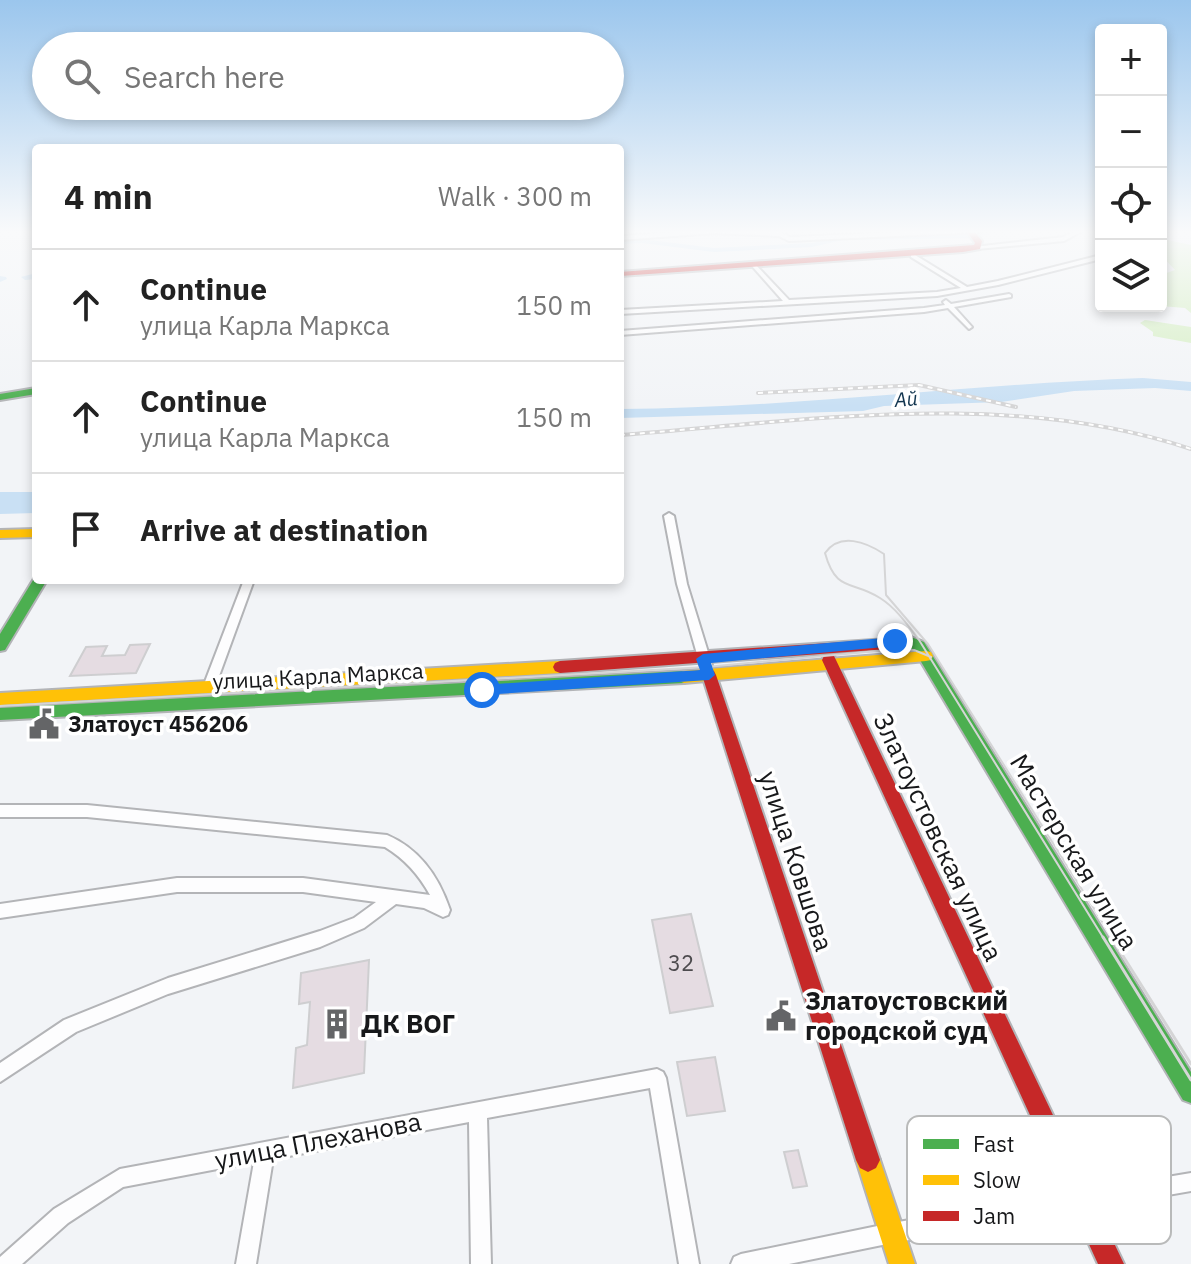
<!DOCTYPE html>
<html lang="en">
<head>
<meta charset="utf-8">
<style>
  :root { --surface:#fff; --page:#f6f6f6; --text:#222; --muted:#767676; --line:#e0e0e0 }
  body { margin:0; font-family:"IBM Plex Sans",sans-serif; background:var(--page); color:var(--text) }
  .controls { position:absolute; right:24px; top:24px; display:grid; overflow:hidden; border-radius:8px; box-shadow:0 4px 12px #0003 }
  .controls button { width:72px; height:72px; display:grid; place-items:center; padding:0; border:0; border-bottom:2px solid var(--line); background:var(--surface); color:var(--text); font:40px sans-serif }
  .stop { position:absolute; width:24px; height:24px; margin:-18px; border:6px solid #1a73e8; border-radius:50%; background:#fff }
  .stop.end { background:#1a73e8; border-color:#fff; box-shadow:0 2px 8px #0008 }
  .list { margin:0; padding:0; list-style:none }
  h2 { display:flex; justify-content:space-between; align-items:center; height:104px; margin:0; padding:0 32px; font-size:34px }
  h2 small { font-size:26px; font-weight:400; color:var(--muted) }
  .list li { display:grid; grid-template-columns:52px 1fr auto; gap:24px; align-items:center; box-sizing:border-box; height:112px; padding:0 32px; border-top:2px solid var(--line) }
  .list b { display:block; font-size:30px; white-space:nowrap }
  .list p { margin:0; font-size:26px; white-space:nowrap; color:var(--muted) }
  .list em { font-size:26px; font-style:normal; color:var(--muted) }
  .icon { flex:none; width:44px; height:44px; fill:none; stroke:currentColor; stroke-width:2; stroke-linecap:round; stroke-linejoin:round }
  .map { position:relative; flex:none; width:1191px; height:1264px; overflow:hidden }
  .search { position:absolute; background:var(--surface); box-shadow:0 4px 12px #0003; left:32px; top:32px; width:592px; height:88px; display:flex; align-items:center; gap:20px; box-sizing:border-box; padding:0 28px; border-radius:44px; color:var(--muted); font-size:30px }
  .panel { position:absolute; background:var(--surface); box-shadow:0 4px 12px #0003; left:32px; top:144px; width:592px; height:440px; border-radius:8px }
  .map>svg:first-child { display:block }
  .green { fill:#d4eec1 }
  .water { fill:#c9e0f4 }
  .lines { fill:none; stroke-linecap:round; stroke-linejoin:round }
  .river { fill:#c9e0f4; fill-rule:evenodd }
  .building { fill:#e5dce2; stroke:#ceced0; stroke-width:2 }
  .street-casing { stroke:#b3b4b7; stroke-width:4 }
  .fast-casing { stroke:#b3b4b7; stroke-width:4 }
  .slow-casing { stroke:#b3b4b7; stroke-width:4 }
  .jam-casing { stroke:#b3b4b7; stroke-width:4 }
  .street { fill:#fdfdfe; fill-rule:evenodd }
  .fast { fill:#4caf50; fill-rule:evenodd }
  .slow { fill:#ffc107; fill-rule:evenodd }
  .jam { fill:#c62828; fill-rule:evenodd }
  .tram-far1 { stroke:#d5d5d6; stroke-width:2 }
  .tram { stroke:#d5d5d6; stroke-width:3 }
  .rail-casing { stroke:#d5d5d6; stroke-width:4 }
  .rail { stroke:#fff; stroke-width:2; stroke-dasharray:5; stroke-linecap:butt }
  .route { fill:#1a73e8 }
  .labels { text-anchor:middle; stroke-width:7; stroke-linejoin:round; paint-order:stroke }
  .far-water-label { font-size:20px; font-style:italic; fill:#133650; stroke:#fff }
  .street-label { font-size:22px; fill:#17181a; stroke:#fff }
  .poi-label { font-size:22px; font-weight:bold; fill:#17181a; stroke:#fff; text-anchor:start }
  .near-number-label { font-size:22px; fill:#4d4b4e }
  .near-street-label { font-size:26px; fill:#17181a; stroke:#fff }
  .near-poi-label { font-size:26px; font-weight:bold; fill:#17181a; stroke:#fff; text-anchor:start }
  .key { fill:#fff; stroke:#b9baba; stroke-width:2 }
  .key-label { font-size:22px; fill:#17181a }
</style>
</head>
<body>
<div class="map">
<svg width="1191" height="1264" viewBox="0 0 1191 1264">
  <rect width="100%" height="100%" fill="#f2f4f7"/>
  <path class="green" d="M1163 239 1191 245V313L1185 308 1161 306V275L1175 270 1161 255Z
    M1145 320 1191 327V343L1153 336V332L1140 323Z"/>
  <path class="water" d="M1143 378 1191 382V391L1155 388 1074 391 1001 402 884 406 863 411 620 418V409C795 408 969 384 1143 378Z
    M0 492H36V513L0 514Z"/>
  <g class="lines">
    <path class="river" d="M988 230H1004L971 238 843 240 812 247 714 252 642 243 620 244V240L642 239 714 248 812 243 843 236 971 234Z
      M36 273V279L25 280 21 277Z
      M0 276 6 277 7 279 0 282Z"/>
  </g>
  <path class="building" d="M150 644 136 673 70 676 86 647 107 646 102 656 125 655 130 645Z
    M691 914 713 1006 670 1013 652 920Z
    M369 960 364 1073 293 1088 296 1048 307 1045 310 1002 299 1004 301 973Z
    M715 1057 725 1111 687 1116 677 1062Z
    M798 1150 807 1186 793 1188 784 1152Z"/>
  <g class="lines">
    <g class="street-casing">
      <path id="street" d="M705 230 780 232 790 237 945 230H984L981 232 789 241 779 236 714 233 620 240V236Z
        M1077 230H1084L1064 241 977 249 974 247 1063 237Z
        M911 255H915L967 287 998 281 1101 255V259L998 285 937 296 620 314V310L783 301 752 266 751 265 754 263 789 300 937 292 961 288 911 257Z
        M1009 294 1011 295V297L954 307 972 327 969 329 948 308 924 312 620 335V331L924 308 945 305 943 302 946 300 951 304Z
        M669 513 674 516 687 584 715 675 713 678H705L703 675 677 584 664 516Z
        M244 580H254L215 687 213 690H205L203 687Z
        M0 805H87L387 835C420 849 439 877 450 910L448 915 443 917 424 908 396 904 364 928 320 947 168 994 76 1032 0 1082V1063L64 1020 168 978 320 931 354 918 376 902 303 892H177L0 918V904L177 878H303L430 895C419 875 405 859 385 847L87 817H0Z
        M657 1069 663 1072 666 1078 699 1264H679L650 1088 487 1118 491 1264H471L469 1122 273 1159 256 1264H236L254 1162 123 1187 68 1223 22 1264H0V1257L54 1209 120 1169Z
        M1191 1173V1191L892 1243 789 1264H731L734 1257 741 1254 892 1223Z"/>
    </g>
    <g class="fast-casing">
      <path id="fast" d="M36 388V394L0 400V394Z
        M35 577 36 580H47L5 650 0 651V634Z
        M911 637 924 642 1191 1072V1103L1183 1100 914 650C904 645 893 651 883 648L881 644 883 640Z
        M684 671 689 673 691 677 689 681 684 683 0 720V708Z"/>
    </g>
    <g class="slow-casing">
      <path id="slow" d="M36 529V537L0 538V530Z
        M926 651 931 652 933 656 931 660 926 661 684 683 679 681 677 677 679 673 684 671Z
        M560 661 565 663 567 667 565 671 560 673 0 705V693Z
        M868 1148 876 1152 880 1160 915 1264H889L856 1160 860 1152Z"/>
    </g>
    <g class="jam-casing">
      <path id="jam" d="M966 230H973L982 241 980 249 963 252 620 276V272L974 245 975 243Z
        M888 639 893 640 895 644 893 648 888 649 560 673 555 671 553 667 555 663 560 661Z
        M829 655 834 656 836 660 1124 1264H1098L822 660 824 656Z
        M709 669 714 671 716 675 880 1160 876 1168 868 1172 860 1168 856 1160 702 675 704 671Z"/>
    </g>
    <use href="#street" class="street"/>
    <use href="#fast" class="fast"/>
    <use href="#slow" class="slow"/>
    <use href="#jam" class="jam"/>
    <path class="tram-far1" d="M0 706 706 667 899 649 914 650 931 657
      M1104 939 919 640C908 625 896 608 880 598 852 580 836 593 825 553 840 532 866 542 884 554L886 595 928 644 1113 939"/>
    <path class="tram" d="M1103 937 1191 1080
      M1111 937 1191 1064"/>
    <g class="rail-casing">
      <path id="rail" d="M758 393 919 385 1016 407
        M620 435C807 421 1009 388 1191 449"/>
    </g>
    <use href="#rail" class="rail"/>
  </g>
  <linearGradient id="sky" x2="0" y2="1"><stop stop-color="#9bc6ed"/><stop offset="0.57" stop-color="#f9fafb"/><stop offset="1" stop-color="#f9fafb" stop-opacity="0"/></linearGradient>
  <rect width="1191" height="407" fill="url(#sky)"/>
  <path class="route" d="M895 637 901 641 895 646 711 663 715 675 709 680 482 695 475 690 482 685 700 670 696 659 703 654Z"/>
  <defs>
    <g id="civic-bare" transform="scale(2.4)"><path d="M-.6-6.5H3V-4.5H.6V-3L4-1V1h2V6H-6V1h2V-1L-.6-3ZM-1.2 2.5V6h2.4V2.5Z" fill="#646567" stroke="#fff" stroke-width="2.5" paint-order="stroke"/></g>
    <g id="building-bare" transform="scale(2.4)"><path d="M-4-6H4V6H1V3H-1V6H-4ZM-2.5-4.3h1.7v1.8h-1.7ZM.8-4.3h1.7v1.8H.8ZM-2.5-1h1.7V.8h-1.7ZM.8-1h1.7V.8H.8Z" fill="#646567" stroke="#fff" stroke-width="2.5" paint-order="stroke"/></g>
  </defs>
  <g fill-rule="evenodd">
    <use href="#civic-bare" x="44" y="724"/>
    <use href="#civic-bare" x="781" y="1016"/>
    <use href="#building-bare" x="337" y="1024"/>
  </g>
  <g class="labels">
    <g class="far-water-label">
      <text transform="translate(906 399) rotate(-5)" y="7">Ай</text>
    </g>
    <g class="street-label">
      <text transform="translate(318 676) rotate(-3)" y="8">улица Карла Маркса</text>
    </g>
    <g class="poi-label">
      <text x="68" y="732">Златоуст 456206</text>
    </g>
    <g class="near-number-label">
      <text x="681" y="971">32</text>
    </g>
    <g class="near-street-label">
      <text transform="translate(938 837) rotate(65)" y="9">Златоустовская улица</text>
      <text transform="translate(1074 852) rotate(59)" y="9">Мастерская улица</text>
      <text transform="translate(796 861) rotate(72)" y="9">улица Ковшова</text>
      <text transform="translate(318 1141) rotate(-11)" y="9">улица Плеханова</text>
    </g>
    <g class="near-poi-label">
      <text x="805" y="1010">Златоустовский<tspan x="805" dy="30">городской суд</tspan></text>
      <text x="361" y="1033">ДК ВОГ</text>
    </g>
  </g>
  <rect x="907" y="1116" width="264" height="128" rx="12" class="key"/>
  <rect x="923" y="1139" width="36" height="10" fill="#4caf50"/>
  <rect x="923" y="1175" width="36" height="10" fill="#ffc107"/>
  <rect x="923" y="1211" width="36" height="10" fill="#c62828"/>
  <g class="key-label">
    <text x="973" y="1152">Fast</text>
    <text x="973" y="1188">Slow</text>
    <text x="973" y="1224">Jam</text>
  </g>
</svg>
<div class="controls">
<button>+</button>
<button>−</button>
<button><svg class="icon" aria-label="locate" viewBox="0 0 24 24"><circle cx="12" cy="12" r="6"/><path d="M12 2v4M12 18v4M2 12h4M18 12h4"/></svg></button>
<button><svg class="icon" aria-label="layers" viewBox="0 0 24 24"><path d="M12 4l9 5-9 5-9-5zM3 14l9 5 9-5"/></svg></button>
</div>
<div class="stop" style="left:482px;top:690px"></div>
<div class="stop end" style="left:895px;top:641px"></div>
<div class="search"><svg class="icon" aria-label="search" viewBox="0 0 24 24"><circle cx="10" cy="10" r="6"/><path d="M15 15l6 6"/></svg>Search here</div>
<section class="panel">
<h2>4 min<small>Walk · 300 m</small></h2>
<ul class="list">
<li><svg class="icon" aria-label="ahead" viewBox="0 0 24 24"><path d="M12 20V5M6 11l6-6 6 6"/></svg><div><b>Continue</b><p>улица Карла Маркса</p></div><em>150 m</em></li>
<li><svg class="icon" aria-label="ahead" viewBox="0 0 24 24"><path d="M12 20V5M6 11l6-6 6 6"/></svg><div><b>Continue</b><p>улица Карла Маркса</p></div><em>150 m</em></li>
<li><svg class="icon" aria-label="arrive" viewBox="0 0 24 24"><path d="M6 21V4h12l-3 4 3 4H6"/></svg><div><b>Arrive at destination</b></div></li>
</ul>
</section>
</div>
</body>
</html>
